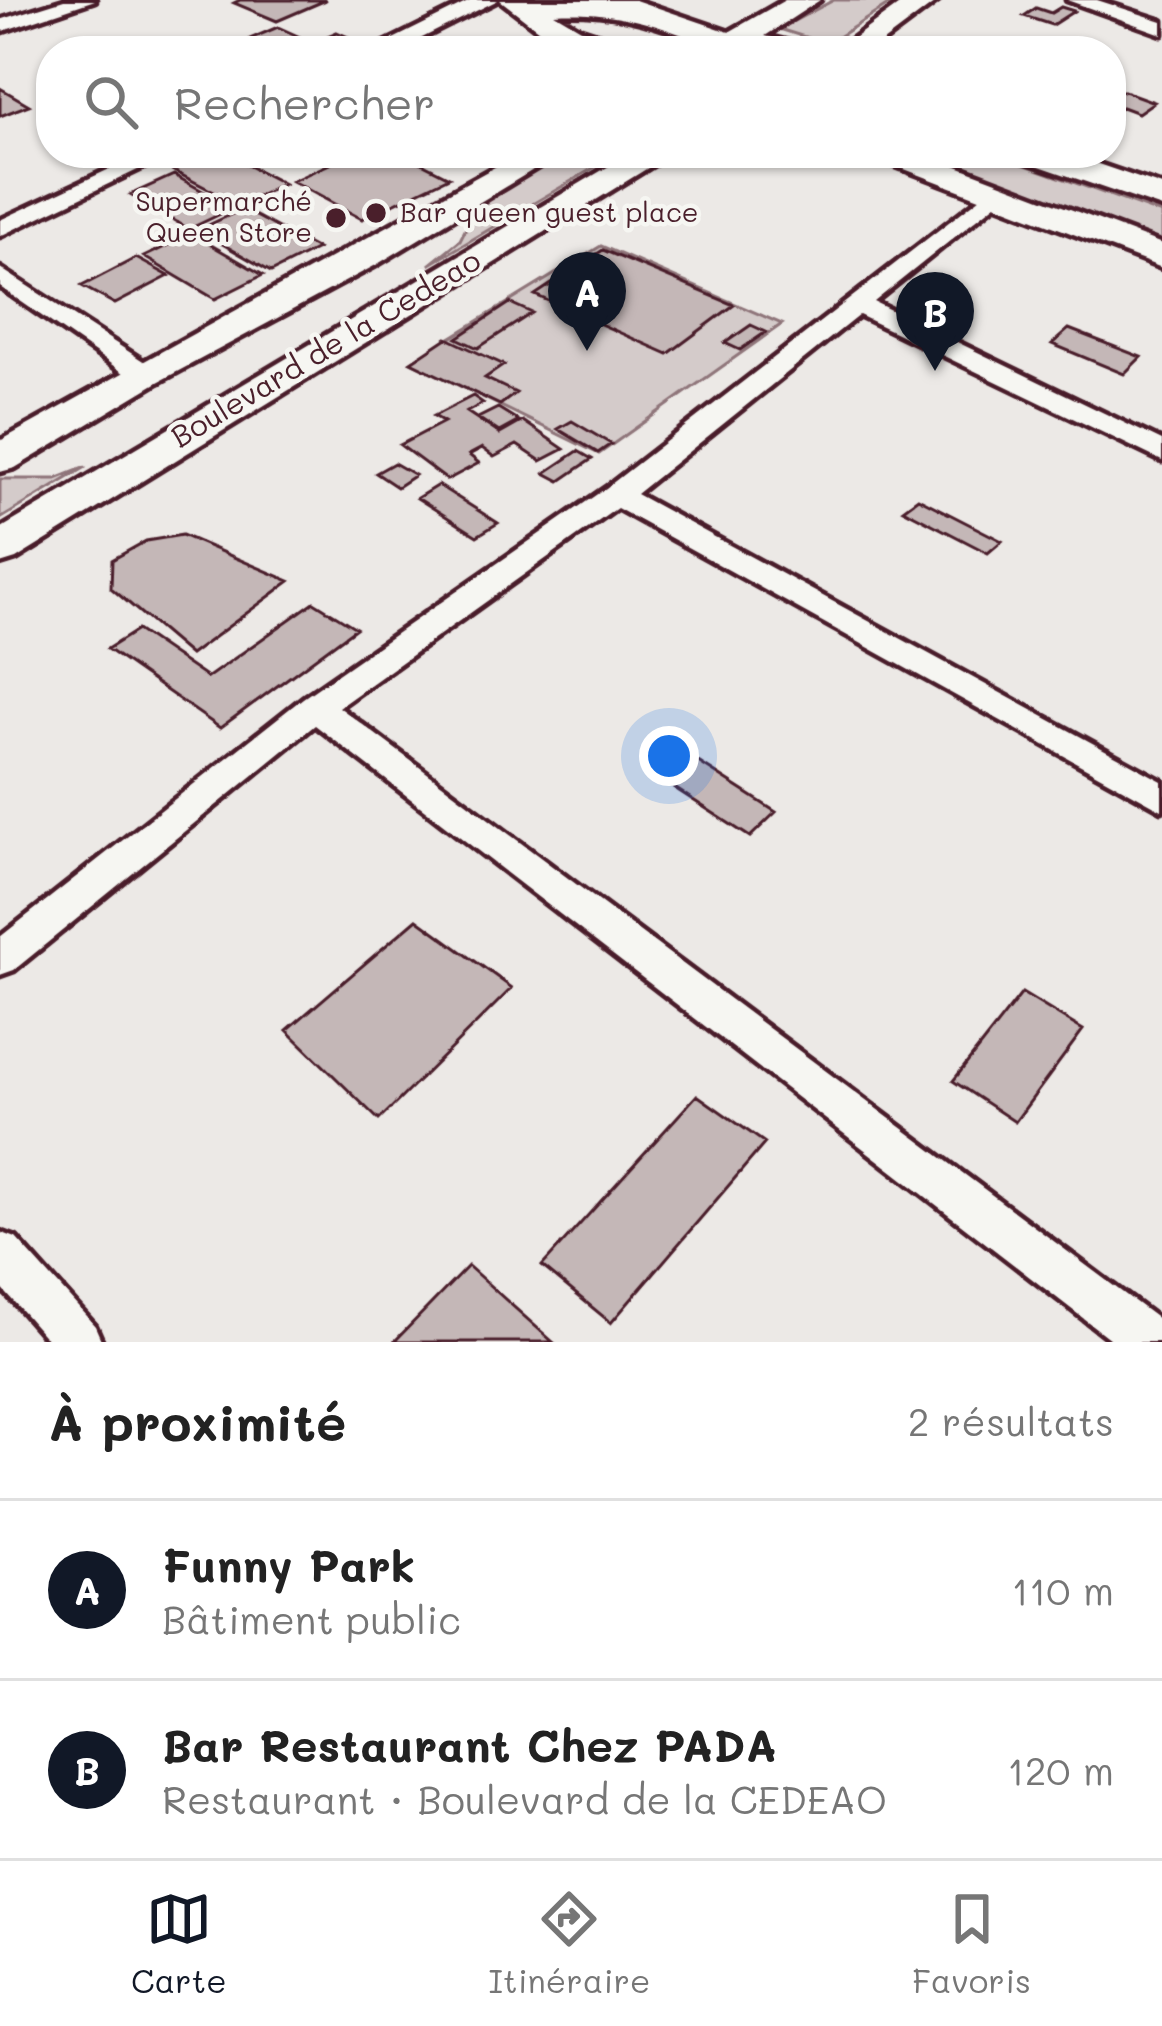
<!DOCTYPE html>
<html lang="fr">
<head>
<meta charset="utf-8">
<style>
  :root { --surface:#fff; --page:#f6f6f6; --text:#222; --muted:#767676; --line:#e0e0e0; --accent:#111827 }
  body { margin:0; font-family:Mali,sans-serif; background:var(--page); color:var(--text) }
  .you { position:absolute; left:669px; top:756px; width:42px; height:42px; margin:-30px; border:9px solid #fff; border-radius:50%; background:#1a73e8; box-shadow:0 0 0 18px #1a73e833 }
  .badge { display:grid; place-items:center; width:78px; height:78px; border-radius:50%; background:var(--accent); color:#fff; font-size:39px; font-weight:700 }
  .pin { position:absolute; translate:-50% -99px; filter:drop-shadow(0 3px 6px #0008) }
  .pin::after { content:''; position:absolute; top:63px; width:42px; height:36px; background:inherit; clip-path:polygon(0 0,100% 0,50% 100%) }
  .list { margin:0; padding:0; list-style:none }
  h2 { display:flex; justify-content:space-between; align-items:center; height:156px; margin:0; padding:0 48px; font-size:51px }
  h2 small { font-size:39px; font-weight:400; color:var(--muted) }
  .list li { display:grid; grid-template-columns:78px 1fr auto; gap:36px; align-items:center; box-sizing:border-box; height:180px; padding:0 48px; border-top:3px solid var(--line) }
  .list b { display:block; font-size:45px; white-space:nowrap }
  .list p { margin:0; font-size:39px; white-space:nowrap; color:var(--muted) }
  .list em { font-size:39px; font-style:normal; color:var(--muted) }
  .icon { flex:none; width:66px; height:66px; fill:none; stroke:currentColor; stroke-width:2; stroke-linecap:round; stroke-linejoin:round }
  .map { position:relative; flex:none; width:1162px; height:1342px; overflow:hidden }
  .search { position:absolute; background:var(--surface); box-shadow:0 3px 9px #0004; left:36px; right:36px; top:36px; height:132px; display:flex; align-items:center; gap:30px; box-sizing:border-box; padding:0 42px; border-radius:48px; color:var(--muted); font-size:45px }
  .sheet { height:516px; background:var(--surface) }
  nav { display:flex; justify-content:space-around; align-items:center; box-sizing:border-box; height:168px; border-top:3px solid var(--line); background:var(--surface); font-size:33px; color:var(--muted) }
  nav a { display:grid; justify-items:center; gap:6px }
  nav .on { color:var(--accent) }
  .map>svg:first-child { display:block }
  .green { fill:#d4cbca; stroke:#8f757a; stroke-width:3 }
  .building { fill:#c4b7b7; stroke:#4a1f2b; stroke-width:3 }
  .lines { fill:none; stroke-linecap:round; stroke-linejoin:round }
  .street-casing { stroke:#4a1f2b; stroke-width:9 }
  .secondary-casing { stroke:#4a1f2b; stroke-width:9 }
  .street { fill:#f6f6f2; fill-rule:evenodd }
  .secondary { fill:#f6f6f2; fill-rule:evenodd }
  .poi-dot { fill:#4a1f2b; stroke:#f6f6f2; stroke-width:4.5 }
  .labels { text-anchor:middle; stroke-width:9; stroke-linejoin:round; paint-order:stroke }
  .far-poi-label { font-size:27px; fill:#4a1f2b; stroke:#f6f6f2; text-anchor:end }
  .street-label { font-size:30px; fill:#4a1f2b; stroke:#f6f6f2 }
</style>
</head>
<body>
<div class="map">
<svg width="1162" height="1342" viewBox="0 0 1162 1342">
  <rect width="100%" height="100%" fill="#ece9e6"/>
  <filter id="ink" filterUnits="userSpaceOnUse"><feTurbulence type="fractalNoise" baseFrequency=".00833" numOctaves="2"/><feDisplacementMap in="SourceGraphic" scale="24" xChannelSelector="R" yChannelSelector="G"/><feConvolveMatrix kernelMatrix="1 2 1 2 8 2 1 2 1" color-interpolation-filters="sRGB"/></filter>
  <g filter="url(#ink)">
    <path class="green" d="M834 0H896L827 44 779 29Z
      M561 153H619L429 265 460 240 480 200Z
      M923 153H992L1162 214V242Z
      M601 246 782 324 599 454 411 362Z
      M86 467 0 519V479H56Z"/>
    <path class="building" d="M240 0H326L277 21 234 3Z
      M1061 7 1074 11 1052 25 1024 16 1036 8 1051 13Z
      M278 27 331 51H279L252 38Z
      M337 32 362 43 339 51 316 41Z
      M0 88 29 105 0 116Z
      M1111 91H1124L1154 102 1138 113 1122 107 1111 115Z
      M209 153H224L284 184 239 205 172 170Z
      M354 153H402L449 177 362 219 292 181Z
      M174 175 233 208 189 229 130 195Z
      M243 209 317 249 271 272 198 230Z
      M192 234 263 275 215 299 144 257Z
      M603 250 734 305 668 354 535 295Z
      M136 258 169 276 115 304 82 286Z
      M510 303 532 313 478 348 457 338Z
      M751 325 766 332 740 350 725 343Z
      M1069 329 1141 357 1124 374 1052 344Z
      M447 338 504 365 485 378 516 393 500 405 411 362Z
      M473 396 483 403 467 412 500 434 523 421 564 449 541 461 517 445 494 457 482 448 469 455 479 463 447 480 400 445 444 422 434 416Z
      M498 408 519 421 499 432 478 418Z
      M572 421 611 444 598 453 558 429Z
      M578 451 592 459 560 481 545 473Z
      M394 463 415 475 397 487 376 473Z
      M438 485 498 523 477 536 417 498Z
      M918 498 1002 541 988 553 903 509Z
      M182 535 290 581 190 655 111 588 112 560 146 541Z
      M314 602 356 628 220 728 107 649 137 630 207 678Z
      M678 749 776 812 750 837 650 772Z
      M417 919 512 988 379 1120 287 1030Z
      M1022 993 1083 1030 1015 1122 953 1081Z
      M697 1095 765 1143 611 1323 542 1266Z
      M468 1266 553 1342H394Z"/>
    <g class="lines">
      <g class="street-casing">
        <path id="street" d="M64 0H95L0 32V20Z
          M472 0H498L396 51H369Z
          M1067 0H1097L1162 21V34Z
          M144 153H173L0 236V220Z
          M994 187 1006 194 1002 199 874 302 1162 441V461L859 315 636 494 1162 781V810L617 508 339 707 1162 1322V1342H1114L315 725 14 970 0 975V937L303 698 606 488Z
          M0 268 154 368 158 374 154 380H134L0 287Z
          M0 1232 16 1238 95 1326 102 1342H49L0 1286Z"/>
      </g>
      <g class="secondary-casing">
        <path id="secondary" d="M500 0H635L729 32 785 0H820L765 36 800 45 804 51H687L689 42 696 40C647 21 607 10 554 13L581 29 630 45 634 51H587L572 46 539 30Z
          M906 0H939L871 51H836Z
          M520 153H561L376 265 158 382 15 468 0 472V441Z
          M631 153H672L16 559 0 564V529Z
          M876 153H923L1162 244V268L881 160Z
          M1017 153H1066L1162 186V208L1022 160Z"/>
      </g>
      <use href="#street" class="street"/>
      <use href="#secondary" class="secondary"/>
    </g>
  </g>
  <g class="poi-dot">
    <circle cx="376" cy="213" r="12"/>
    <circle cx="336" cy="218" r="12"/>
  </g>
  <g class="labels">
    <g class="far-poi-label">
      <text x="312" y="211">Supermarché<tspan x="312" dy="31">Queen Store</tspan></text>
      <text x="400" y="222" text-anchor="start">Bar queen guest place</text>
    </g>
    <g class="street-label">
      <text transform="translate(326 349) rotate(-31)" y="10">Boulevard de la Cedeao</text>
    </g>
  </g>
</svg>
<div class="you"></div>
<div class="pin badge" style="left:587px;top:351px">A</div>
<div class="pin badge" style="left:935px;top:371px">B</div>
<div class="search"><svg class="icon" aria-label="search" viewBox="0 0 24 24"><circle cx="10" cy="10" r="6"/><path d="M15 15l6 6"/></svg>Rechercher</div>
</div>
<section class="sheet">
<h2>À proximité<small>2 résultats</small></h2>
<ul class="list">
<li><span class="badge">A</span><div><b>Funny Park</b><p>Bâtiment public</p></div><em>110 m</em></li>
<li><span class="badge">B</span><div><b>Bar Restaurant Chez PADA</b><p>Restaurant · Boulevard de la CEDEAO</p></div><em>120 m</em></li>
</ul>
</section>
<nav>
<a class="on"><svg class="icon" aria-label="map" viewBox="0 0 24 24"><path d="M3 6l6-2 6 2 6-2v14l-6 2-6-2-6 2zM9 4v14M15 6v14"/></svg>Carte</a>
<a><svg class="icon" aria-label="directions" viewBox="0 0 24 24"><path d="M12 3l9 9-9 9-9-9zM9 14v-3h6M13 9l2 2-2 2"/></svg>Itinéraire</a>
<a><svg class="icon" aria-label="saved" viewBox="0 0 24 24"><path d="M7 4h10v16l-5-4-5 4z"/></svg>Favoris</a>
</nav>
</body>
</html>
